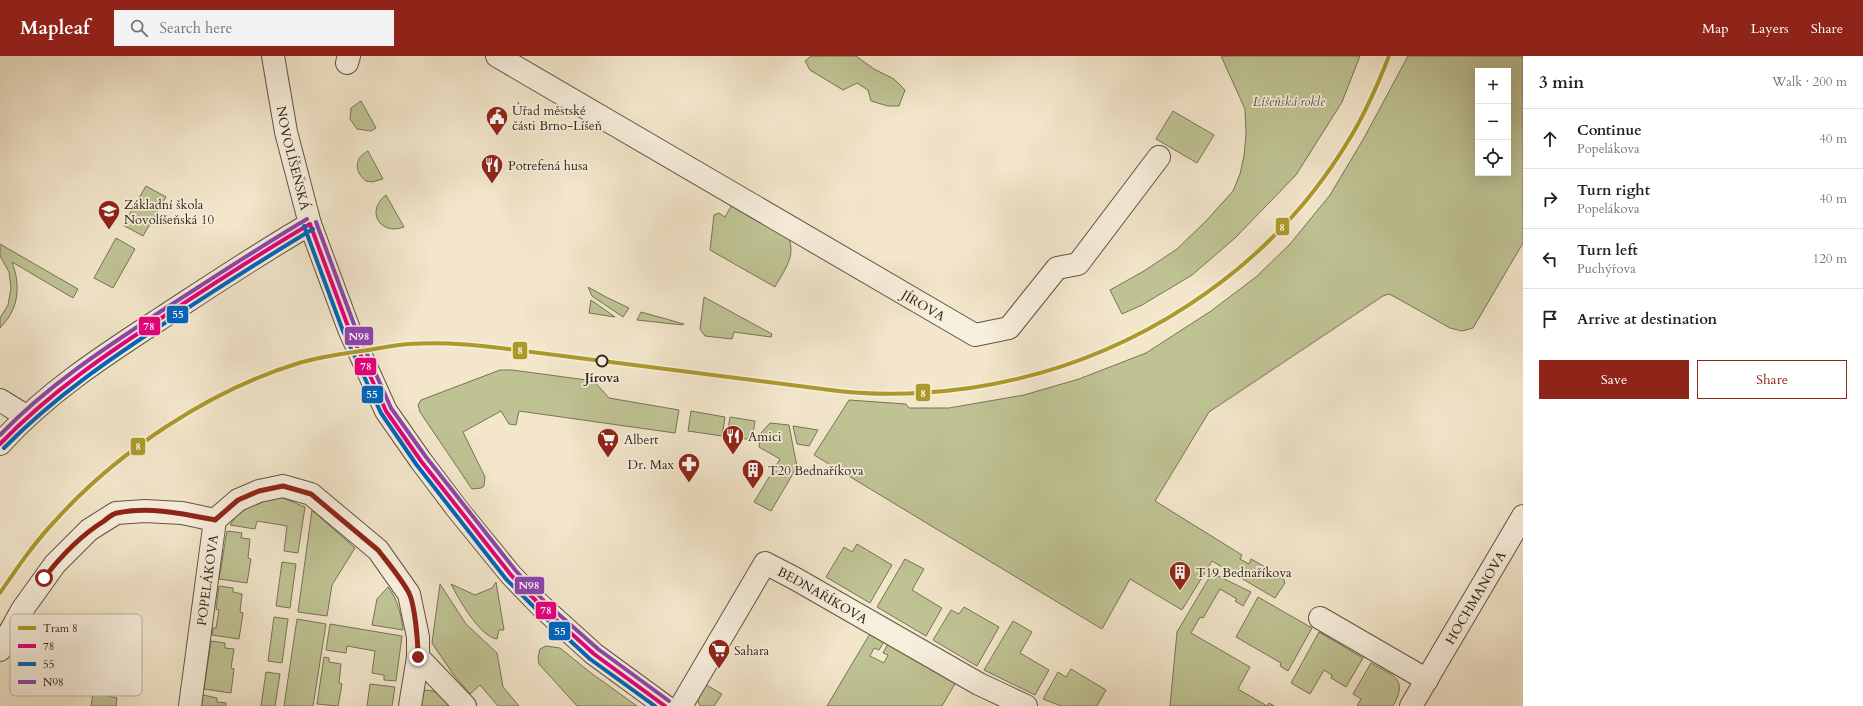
<!DOCTYPE html>
<html lang="en">
<head>
<meta charset="utf-8">
<style>
  :root { --surface:#fff; --page:#f2f2f2; --text:#222; --muted:#767676; --line:#e0e0e0; --accent:#8f2418 }
  body { margin:0; font-family:Cardo,serif; background:var(--page); color:var(--text) }
  .controls { position:absolute; right:12px; top:12px; display:grid; overflow:hidden; border-radius:0px; box-shadow:0 4px 16px #0002 }
  .controls button { width:36px; height:36px; display:grid; place-items:center; padding:0; border:0; border-bottom:1px solid var(--line); background:var(--surface); color:var(--text); font:20px sans-serif }
  .stop { position:absolute; width:12px; height:12px; margin:-9px; border:3px solid #8f2418; border-radius:50%; background:#fff }
  .stop.end { background:#8f2418; border-color:#fff; box-shadow:0 1px 4px #0008 }
  .list { margin:0; padding:0; list-style:none }
  h2 { display:flex; justify-content:space-between; align-items:center; height:52px; margin:0; padding:0 16px; font-size:17px }
  h2 small { font-size:13px; font-weight:400; color:var(--muted) }
  .list li { display:grid; grid-template-columns:26px 1fr auto; gap:12px; align-items:center; box-sizing:border-box; height:60px; padding:0 16px; border-top:1px solid var(--line) }
  .list b { display:block; font-size:15px; white-space:nowrap }
  .list p { margin:0; font-size:13px; white-space:nowrap; color:var(--muted) }
  .list em { font-size:13px; font-style:normal; color:var(--muted) }
  .actions { display:flex; gap:8px; padding:12px 16px }
  .actions a { flex:1; padding:9px 0; border:1px solid var(--accent); border-radius:0px; text-align:center; font-size:14px; color:var(--accent) }
  .actions .main { background:var(--accent); color:#fff }
  .icon { flex:none; width:22px; height:22px; fill:none; stroke:currentColor; stroke-width:2; stroke-linecap:round; stroke-linejoin:round }
  .map { position:relative; flex:none; width:1523px; height:650px; overflow:hidden }
  header { display:flex; align-items:center; gap:24px; box-sizing:border-box; height:56px; padding:0 20px; background:var(--accent); color:#fff }
  header strong { font-size:19px }
  nav { display:flex; gap:22px; margin-inline-start:auto; font-size:14px }
  .search { width:280px; height:36px; background:var(--page); display:flex; align-items:center; gap:10px; box-sizing:border-box; padding:0 14px; border-radius:0px; color:var(--muted); font-size:15px }
  main { display:flex }
  aside { flex:1; background:var(--surface) }
  .map>svg:first-child { display:block }
  .green { fill:#bfc394; stroke:#777456; fill-rule:evenodd }
  .lines { fill:none; stroke-linecap:round; stroke-linejoin:round }
  .minor-casing { stroke:#605545; stroke-width:24 }
  .minor { stroke:#f7efdd; stroke-width:22 }
  .bus-1-casing { stroke:#f7efdd; stroke-width:7 }
  .bus-2-casing { stroke:#f7efdd; stroke-width:7 }
  .bus-3-casing { stroke:#f7efdd; stroke-width:7 }
  .bus-1 { stroke:#e5007d; stroke-width:4 }
  .bus-2 { stroke:#0065bd; stroke-width:4 }
  .bus-3 { stroke:#8e44ad; stroke-width:4 }
  .tram-1-casing { stroke:#f7efdd; stroke-width:7 }
  .tram-1 { stroke:#ac992a; stroke-width:4 }
  .route { stroke:#8f2418; stroke-width:5 }
  .stop-dot { fill:#f7efdd; stroke:#2f2518; stroke-width:2 }
  .labels { text-anchor:middle; stroke-width:3.5; stroke-linejoin:round; paint-order:stroke }
  .park-label { font-size:13px; font-style:italic; fill:#5a543d; stroke:#f7efdd }
  .poi-label { font-size:13px; fill:#2f2518; stroke:#f7efdd; text-anchor:start }
  .street-label { font-size:13px; fill:#2f2518; stroke:#f7efdd }
  .stop-label { font-size:13px; font-weight:bold; fill:#2f2518; stroke:#f7efdd }
  .key { fill:#f7efdd; stroke:#bbb2a2; stroke-width:1 }
  .key-label { font-size:11px; fill:#2f2518 }
  .line-badge { stroke:#f7efdd; stroke-width:1.5 }
  .badge-label { font-size:11px; text-anchor:middle; font-weight:bold; fill:#fff }
</style>
</head>
<body>
<header>
<strong>Mapleaf</strong>
<div class="search"><svg class="icon" aria-label="search" viewBox="0 0 24 24"><circle cx="10" cy="10" r="6"/><path d="M15 15l6 6"/></svg>Search here</div>
<nav><a>Map</a><a>Layers</a><a>Share</a></nav>
</header>
<main>
<div class="map">
<svg width="1523" height="650" viewBox="0 0 1523 650">
  <rect width="100%" height="100%" fill="#f3e6cb"/>
  <filter id="stains"><feTurbulence type="fractalNoise" baseFrequency=".005" numOctaves="4"/><feColorMatrix values="0 0 0 0 .2 0 0 0 0 .09 0 0 0 0 .02 0 0 0 .5 -.17"/></filter>
  <radialGradient id="worn" r=".72"><stop offset=".6" stop-color="#630" stop-opacity="0"/><stop offset="1" stop-color="#630" stop-opacity=".3"/></radialGradient>
  <path class="green" d="M811 0H856L874 13 894 23 905 34 899 50H888L871 45 868 34 857 27 843 34 810 14 805 5Z
    M1221 0H1360L1342 46 1296 119 1235 182 1192 219 1142 249 1122 258 1110 234 1144 215 1177 193 1206 165 1233 135 1240 118 1244 100 1246 78 1245 53Z
    M1408 0H1523V187L1473 272 1462 275 1450 272 1395 241 1389 238 1383 240 1209 356 1155 445 1242 499 1240 503 1249 508 1251 503 1283 521 1285 527 1275 542 1212 505 1182 554 1130 523 1102 573 814 399 849 344 906 348 909 352H949L1024 339 1079 323 1146 297 1211 255 1256 221 1290 188 1330 139 1364 82ZM1478 15H1508V117H1478Z
    M361 45 376 72 371 75 357 73 350 63 351 52Z
    M1173 55 1214 79 1197 107 1156 83Z
    M368 95 383 123 372 126 366 125C354 116 354 102 368 95Z
    M146 130 166 141 143 180 123 169Z
    M386 139 404 171C380 180 365 155 386 139Z
    M733 147 789 183C796 201 783 216 775 231L710 194 714 159 719 157 725 161Z
    M116 182 135 193 113 232 94 222Z
    M0 188 78 233 73 242 12 206C21 230 19 253 0 272V262L8 249 11 232 9 216 0 200Z
    M588 231 606 241 629 252 623 261 592 240Z
    M704 241 772 278 771 281 734 276 732 283 705 280 700 273Z
    M591 244 615 261 589 257Z
    M641 256 684 268 683 269 637 264Z
    M500 314H512L594 325 609 342 679 354 675 377 519 355 516 369 509 368 501 355 463 376 485 421 484 430 481 432 472 433 420 356 418 349 421 344Z
    M691 355 725 361 722 380 688 375Z
    M730 361 755 365 752 384 727 380Z
    M770 367 789 369 797 411 771 455 754 446 780 403 759 391 761 377Z
    M793 370 818 374 809 390 797 388Z
    M283 442 305 451 298 497 284 495 287 470 257 465 255 473 230 469C241 451 263 443 283 442Z
    M312 454 355 492 332 529 327 560 298 556Z
    M227 475 242 477 241 482 250 483 248 502 251 503 247 527 219 523Z
    M857 488 892 509 870 547 826 521 844 491 852 496Z
    M905 503 924 513 912 534 942 552 926 580 877 551Z
    M282 506 296 508 290 552 276 550Z
    M1212 517 1251 536 1243 550 1235 545 1237 543 1220 533 1203 562 1200 561 1191 577 1250 611 1238 633 1267 650 1269 647 1274 650H1170L1177 576Z
    M496 526 504 574H499L497 583C480 581 458 542 451 528L475 539 492 532Z
    M440 528 466 568 497 597 503 631 519 650H498L480 629 470 638 453 618 432 587Z
    M219 530 233 532V536L242 538 240 556 243 557 239 583 212 579 213 572H216L219 554 216 553Z
    M388 531C398 544 401 558 403 574L372 569 377 543Z
    M1258 541 1312 572 1288 615 1280 610 1281 607 1236 581Z
    M964 551 999 571 977 610 933 584 951 554 959 558Z
    M274 561 288 563 282 607 268 605Z
    M297 563 326 568 313 650H284Z
    M1013 565 1032 576 1020 597 1049 614 1035 639 984 614Z
    M330 568 402 580 396 625 384 624V619L372 617 375 595 347 590 346 597 326 594Z
    M871 576 885 584 879 594 874 592 870 600 884 607 888 599 883 597 889 586 956 626 942 650H827Z
    M1319 576 1363 602 1346 631 1331 622 1332 619 1324 614 1310 638 1291 627Z
    M211 585 225 587V592L234 593 231 612 234 613 231 637 204 633Z
    M546 590 560 592 591 617 637 650H577L539 608 538 601 540 593Z
    M324 601 329 602V606L341 608 339 627 342 628 338 650 317 648Z
    M1371 607C1393 620 1409 622 1393 650H1357L1361 643 1353 638Z
    M1071 613 1106 634 1097 650H1061L1043 643 1058 616 1066 621Z
    M266 616 280 618 275 650H261Z
    M703 627 722 638 714 650H700C695 642 699 634 703 627Z
    M370 628 395 631 392 650H367Z
    M94 633 109 635 108 640 117 642 116 650H91Z
    M426 634C437 634 443 642 450 650H420L423 636Z
    M203 639 217 642V646L226 647V650H201Z"/>
  <g class="lines">
    <g class="minor-casing">
      <g id="minor">
        <path id="s1" d="M273 0 286 76 310 168 349 273 386 355 421 405 458 454 511 519 542 551 594 598 665 650"/>
        <path id="s2" d="M497 0 975 279 1009 272 1057 212 1078 208 1159 101"/>
        <path d="M347 7 349 0"/>
        <path d="M0 344 26 360"/>
        <path d="M0 388C47 336 105 299 163 261 212 229 260 197 310 168"/>
        <path d="M215 464 238 444 259 435 283 430 311 438 378 494 409 538 418 581V601L410 650"/>
        <path d="M1320 562 1427 624"/>
        <path d="M0 594 22 554 55 508 89 474 116 457 145 455 182 457 215 464"/>
        <path d="M418 601 465 650"/>
        <path id="s3" d="M190 650 215 464"/>
        <path id="s4" d="M681 650 765 507 794 522 979 628 1026 650"/>
        <path id="s5" d="M1411 650 1523 460"/>
      </g>
    </g>
    <use href="#minor" class="minor"/>
    <g class="bus-1-casing">
      <path id="bus-1" d="M310 168 349 273 386 355 421 405 511 519 542 551 594 598 665 650
        M0 388C50 336 109 296 169 257 216 226 262 196 310 168"/>
    </g>
    <g class="bus-2-casing">
      <path id="bus-2" d="M304 170 343 275 381 357 416 408 506 523 538 555 590 603 655 650
        M4 392C55 340 114 300 174 261 220 231 266 201 313 173"/>
    </g>
    <g class="bus-3-casing">
      <path id="bus-3" d="M316 166 355 271 391 352 426 401 516 515 546 547 598 593 669 645
        M0 379C48 329 105 292 163 254 211 223 258 192 307 163"/>
    </g>
    <use href="#bus-1" class="bus-1"/>
    <use href="#bus-2" class="bus-2"/>
    <use href="#bus-3" class="bus-3"/>
    <g class="tram-1-casing">
      <path id="tram-1" d="M0 537C17 512 34 487 55 465 117 396 210 334 299 307 319 301 340 298 361 295 377 293 393 289 409 288 440 286 470 288 500 292L838 335C882 340 926 338 970 332 1126 309 1269 218 1350 82 1366 56 1378 28 1389 0"/>
    </g>
    <use href="#tram-1" class="tram-1"/>
  </g>
  <g class="lines">
    <path class="route" d="M44 522C61 500 80 480 104 465 108 462 112 458 117 457 149 450 184 458 215 464L238 444 259 435 283 430 311 438 378 494C388 507 401 522 409 537 415 549 418 586 418 601"/>
  </g>
  <defs>
    <g id="civic-pin" transform="scale(1.15)"><path d="M0 17L-7.5 6A9.5 9.5 0 1 1 7.5 6Z" fill="#8f2418" stroke="#f7efdd"/><path d="M-.6-6.5H3V-4.5H.6V-3L4-1V1h2V6H-6V1h2V-1L-.6-3ZM-1.2 2.5V6h2.4V2.5Z" fill="#fff"/></g>
    <g id="restaurant-pin" transform="scale(1.15)"><path d="M0 17L-7.5 6A9.5 9.5 0 1 1 7.5 6Z" fill="#8f2418" stroke="#f7efdd"/><path d="M-5-6h1v4h1v-4h1v4h1v-4h1v5L-1.5 .5V6h-2V.5L-5-1ZM5-6V6H3V1.5H1.5Q1.5-4 5-6Z" fill="#fff"/></g>
    <g id="school-pin" transform="scale(1.15)"><path d="M0 17L-7.5 6A9.5 9.5 0 1 1 7.5 6Z" fill="#8f2418" stroke="#f7efdd"/><path d="M0-5L7-2L0 1L-7-2ZM-4 1L0 2.5L4 1V4Q0 6-4 4Z" fill="#fff"/></g>
    <g id="supermarket-pin" transform="scale(1.15)"><path d="M0 17L-7.5 6A9.5 9.5 0 1 1 7.5 6Z" fill="#8f2418" stroke="#f7efdd"/><path d="M-6-5.5h2.5l.6 2H6L4.5 2H-2.5L-4.4-4H-6ZM-1.5 3.2a1.3 1.3 0 1 0 .1 0ZM3 3.2a1.3 1.3 0 1 0 .1 0Z" fill="#fff"/></g>
    <g id="pharmacy-pin" transform="scale(1.15)"><path d="M0 17L-7.5 6A9.5 9.5 0 1 1 7.5 6Z" fill="#8f2418" stroke="#f7efdd"/><path d="M-2-6h4v4h4v4h-4v4h-4v-4h-4v-4h4Z" fill="#fff"/></g>
    <g id="building-pin" transform="scale(1.15)"><path d="M0 17L-7.5 6A9.5 9.5 0 1 1 7.5 6Z" fill="#8f2418" stroke="#f7efdd"/><path d="M-4-6H4V6H1V3H-1V6H-4ZM-2.5-4.3h1.7v1.8h-1.7ZM.8-4.3h1.7v1.8H.8ZM-2.5-1h1.7V.8h-1.7ZM.8-1h1.7V.8H.8Z" fill="#fff"/></g>
  </defs>
  <g fill-rule="evenodd">
    <use href="#civic-pin" x="497" y="61"/>
    <use href="#restaurant-pin" x="492" y="109"/>
    <use href="#school-pin" x="109" y="155"/>
    <use href="#restaurant-pin" x="733" y="380"/>
    <use href="#supermarket-pin" x="608" y="383"/>
    <use href="#pharmacy-pin" x="689" y="408"/>
    <use href="#building-pin" x="753" y="414"/>
    <use href="#building-pin" x="1180" y="516"/>
    <use href="#supermarket-pin" x="719" y="594"/>
  </g>
  <circle class="stop-dot" cx="602" cy="305" r="5.5"/>
  <g class="labels">
    <g class="park-label">
      <text x="1289" y="50">Líšeňská rokle</text>
    </g>
    <g class="poi-label">
      <text x="512" y="59">Úřad městské<tspan x="512" dy="15">části Brno-Líšeň</tspan></text>
      <text x="508" y="114">Potrefená husa</text>
      <text x="124" y="153">Základní škola<tspan x="124" dy="15">Novolíšeňská 10</tspan></text>
      <text x="748" y="385">Amici</text>
      <text x="624" y="388">Albert</text>
      <text x="674" y="413" text-anchor="end">Dr. Max</text>
      <text x="768" y="419">T20 Bednaříkova</text>
      <text x="1196" y="521">T19 Bednaříkova</text>
      <text x="734" y="599">Sahara</text>
    </g>
    <g class="street-label">
      <text dy="5" stroke="none"><textPath href="#s1" startOffset="104">NOVOLÍŠEŇSKÁ</textPath></text>
      <text dy="5" stroke="none"><textPath href="#s2" startOffset="494">JÍROVA</textPath></text>
      <text dy="5" stroke="none"><textPath href="#s3" startOffset="127">POPELÁKOVA</textPath></text>
      <text dy="5" stroke="none"><textPath href="#s4" startOffset="232">BEDNAŘÍKOVA</textPath></text>
      <text dy="5" stroke="none"><textPath href="#s5" startOffset="126">HOCHMANOVA</textPath></text>
    </g>
    <g class="stop-label">
      <text x="602" y="326">Jírova</text>
    </g>
  </g>
  <rect x="10" y="558" width="132" height="82" rx="6" class="key"/>
  <rect x="18" y="570" width="18" height="4" fill="#ac992a"/>
  <rect x="18" y="588" width="18" height="4" fill="#e5007d"/>
  <rect x="18" y="606" width="18" height="4" fill="#0065bd"/>
  <rect x="18" y="624" width="18" height="4" fill="#8e44ad"/>
  <g class="key-label">
    <text x="43" y="576">Tram 8</text>
    <text x="43" y="594">78</text>
    <text x="43" y="612">55</text>
    <text x="43" y="630">N98</text>
  </g>
  <g class="line-badge">
    <rect x="1275" y="161" width="15" height="19" rx="4" fill="#ac992a"/>
    <rect x="166" y="249" width="23" height="19" rx="4" fill="#0065bd"/>
    <rect x="138" y="260" width="23" height="20" rx="4" fill="#e5007d"/>
    <rect x="344" y="270" width="30" height="20" rx="4" fill="#8e44ad"/>
    <rect x="512" y="285" width="16" height="19" rx="4" fill="#ac992a"/>
    <rect x="354" y="301" width="23" height="19" rx="4" fill="#e5007d"/>
    <rect x="915" y="327" width="16" height="19" rx="4" fill="#ac992a"/>
    <rect x="361" y="329" width="23" height="19" rx="4" fill="#0065bd"/>
    <rect x="130" y="381" width="16" height="19" rx="4" fill="#ac992a"/>
    <rect x="514" y="520" width="31" height="19" rx="4" fill="#8e44ad"/>
    <rect x="535" y="545" width="22" height="19" rx="4" fill="#e5007d"/>
    <rect x="548" y="565" width="23" height="20" rx="4" fill="#0065bd"/>
  </g>
  <g class="badge-label">
    <text x="1282" y="175">8</text>
    <text x="178" y="262">55</text>
    <text x="149" y="274">78</text>
    <text x="359" y="284">N98</text>
    <text x="520" y="298">8</text>
    <text x="366" y="314">78</text>
    <text x="923" y="341">8</text>
    <text x="372" y="342">55</text>
    <text x="138" y="394">8</text>
    <text x="529" y="533">N98</text>
    <text x="546" y="558">78</text>
    <text x="560" y="579">55</text>
  </g>
  <rect width="100%" height="100%" filter="url(#stains)"/>
  <rect width="100%" height="100%" fill="url(#worn)"/>
</svg>
<div class="controls">
<button>+</button>
<button>−</button>
<button><svg class="icon" aria-label="locate" viewBox="0 0 24 24"><circle cx="12" cy="12" r="6"/><path d="M12 2v4M12 18v4M2 12h4M18 12h4"/></svg></button>
</div>
<div class="stop" style="left:44px;top:522px"></div>
<div class="stop end" style="left:418px;top:601px"></div>
</div>
<aside>
<h2>3 min<small>Walk · 200 m</small></h2>
<ul class="list">
<li><svg class="icon" aria-label="ahead" viewBox="0 0 24 24"><path d="M12 20V5M6 11l6-6 6 6"/></svg><div><b>Continue</b><p>Popelákova</p></div><em>40 m</em></li>
<li><svg class="icon" aria-label="right" viewBox="0 0 24 24"><path d="M7 20v-9h11M14 6l5 5-5 5"/></svg><div><b>Turn right</b><p>Popelákova</p></div><em>40 m</em></li>
<li><svg class="icon" aria-label="left" viewBox="0 0 24 24"><path d="M17 20v-9H6M10 6l-5 5 5 5"/></svg><div><b>Turn left</b><p>Puchýřova</p></div><em>120 m</em></li>
<li><svg class="icon" aria-label="arrive" viewBox="0 0 24 24"><path d="M6 21V4h12l-3 4 3 4H6"/></svg><div><b>Arrive at destination</b></div></li>
</ul>
<div class="actions"><a class="main">Save</a><a>Share</a></div>
</aside>
</main>
</body>
</html>
